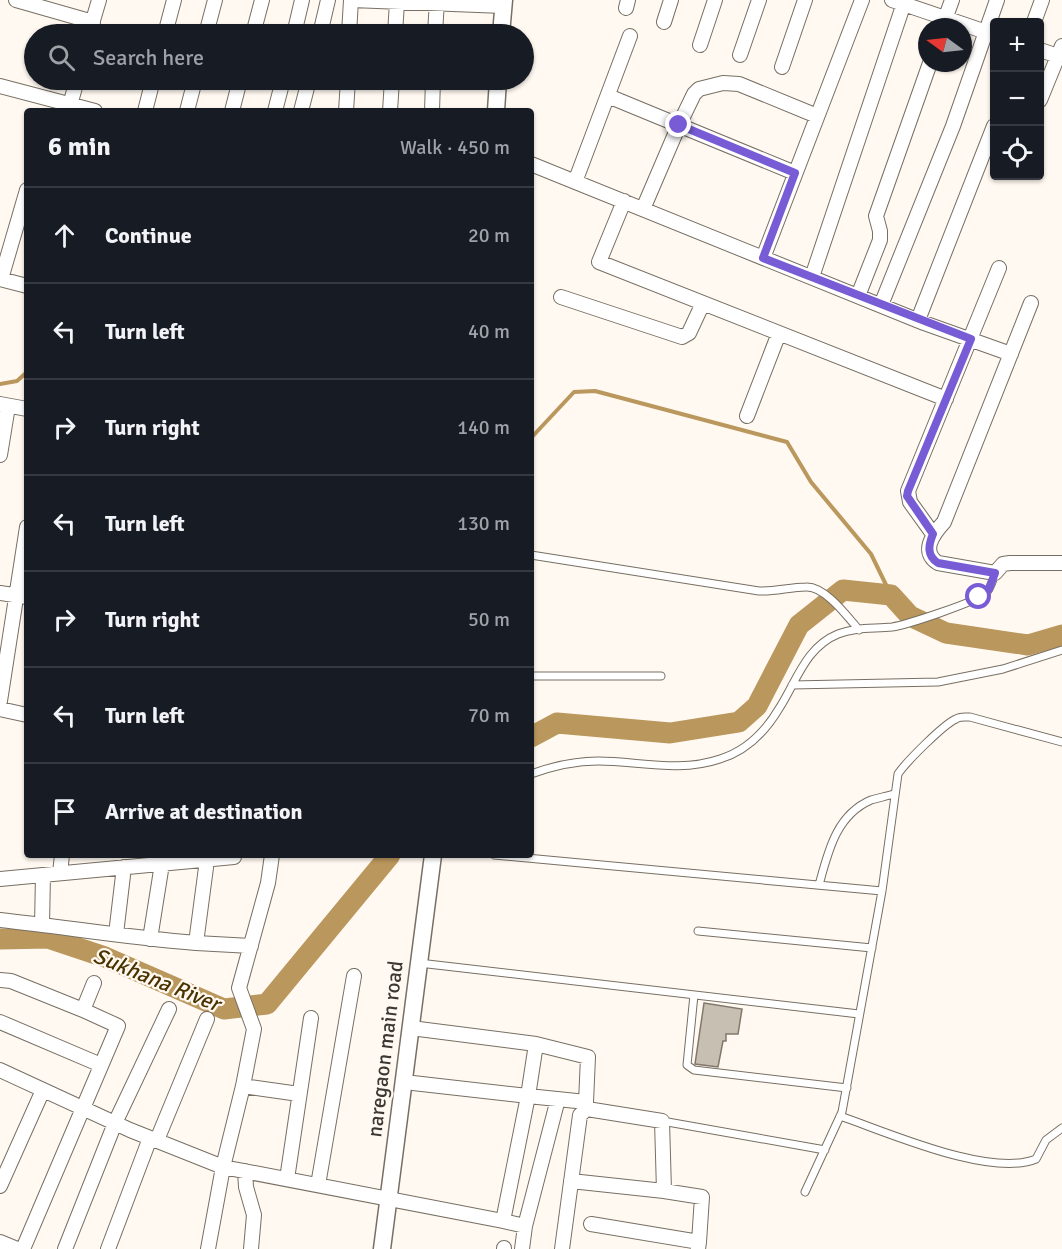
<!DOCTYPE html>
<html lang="en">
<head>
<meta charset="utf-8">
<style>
  :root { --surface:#171b24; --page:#242831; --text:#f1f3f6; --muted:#9ea1a6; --line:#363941 }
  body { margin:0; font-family:Signika,sans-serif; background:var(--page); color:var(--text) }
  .controls { position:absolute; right:18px; top:18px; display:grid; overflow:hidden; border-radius:6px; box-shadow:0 2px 4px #0004 }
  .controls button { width:54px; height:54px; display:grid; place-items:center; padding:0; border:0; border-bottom:2px solid var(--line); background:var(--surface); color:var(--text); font:30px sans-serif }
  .compass { position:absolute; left:918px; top:18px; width:54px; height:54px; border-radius:50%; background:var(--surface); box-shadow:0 2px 4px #0004; rotate:285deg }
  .stop { position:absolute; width:18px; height:18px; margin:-14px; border:4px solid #775cd6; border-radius:50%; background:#fff }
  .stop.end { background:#775cd6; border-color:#fff; box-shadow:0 2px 6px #0008 }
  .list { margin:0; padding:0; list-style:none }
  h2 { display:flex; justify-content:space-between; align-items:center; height:78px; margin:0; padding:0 24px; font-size:26px }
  h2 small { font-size:20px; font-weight:400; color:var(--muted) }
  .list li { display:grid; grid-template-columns:39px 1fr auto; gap:18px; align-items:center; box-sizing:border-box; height:96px; padding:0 24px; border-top:2px solid var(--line) }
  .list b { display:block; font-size:22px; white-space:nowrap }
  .list em { font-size:20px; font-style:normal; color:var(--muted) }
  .icon { flex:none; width:33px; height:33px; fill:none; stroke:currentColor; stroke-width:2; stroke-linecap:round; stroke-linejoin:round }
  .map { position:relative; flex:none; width:1062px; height:1249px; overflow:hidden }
  .search { position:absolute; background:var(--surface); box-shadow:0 2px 4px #0004; left:24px; top:24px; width:510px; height:66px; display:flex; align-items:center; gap:15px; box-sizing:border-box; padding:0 21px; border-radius:33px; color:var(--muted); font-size:22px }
  .panel { position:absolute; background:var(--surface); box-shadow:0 2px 4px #0004; left:24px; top:108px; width:510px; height:750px; border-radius:6px }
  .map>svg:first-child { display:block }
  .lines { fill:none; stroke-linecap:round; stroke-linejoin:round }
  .stream { stroke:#ba975c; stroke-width:4 }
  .river { stroke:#ba975c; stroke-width:21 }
  .building { fill:#c7bfb1; stroke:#80786b; stroke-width:1.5 }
  .service-casing { stroke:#776f63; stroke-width:9 }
  .minor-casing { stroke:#776f63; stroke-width:16 }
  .tertiary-casing { stroke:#776f63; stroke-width:19 }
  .service { stroke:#fff; stroke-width:7 }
  .minor { stroke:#fff; stroke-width:14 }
  .tertiary { stroke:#fff; stroke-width:16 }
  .route { stroke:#775cd6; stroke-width:8 }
  .labels { text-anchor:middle; stroke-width:4.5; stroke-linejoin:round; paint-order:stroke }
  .street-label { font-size:21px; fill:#3c3933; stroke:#fff9f1 }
  .water-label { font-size:22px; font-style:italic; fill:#4b3300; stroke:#fff9f1 }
</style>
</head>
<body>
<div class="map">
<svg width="1062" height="1249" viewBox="0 0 1062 1249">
  <rect width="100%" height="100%" fill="#fff9f1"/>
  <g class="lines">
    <path class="stream" d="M0 384 17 381 27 372
      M531 438 574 392 595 391 787 442 811 482 871 554 891 595"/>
    <path class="river" d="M531 737 557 723 670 733 739 722 757 706 799 625 843 590 891 595 910 616 946 633 1028 645 1062 635
      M0 939 48 938 105 957 224 1009 267 1004 390 855"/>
  </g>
  <path class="building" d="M704 1003 742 1009 738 1034H726V1041H723L718 1067 695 1064Z"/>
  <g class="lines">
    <g class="service-casing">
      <path id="service" d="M531 555 759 591C775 592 790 587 806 587 825 586 847 616 859 630
        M531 676H661
        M792 685 938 682 1003 669 1062 650
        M531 774C553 766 574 761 598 761 638 761 679 773 720 759 746 751 766 731 780 707 797 680 806 647 838 634 855 627 874 629 892 627 906 625 976 602 986 593 991 588 993 579 995 573
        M494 855 882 891
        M819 885C828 852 836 815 871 800 878 798 887 796 894 794
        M698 931 872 948
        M419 963 859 1014
        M694 995 687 1065 694 1070 847 1088
        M840 1116C887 1132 990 1178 1036 1159L1046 1140 1062 1128
        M662 1121 825 1150
        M805 1192 842 1112 882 891 898 774C906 762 944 724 956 719 960 716 965 717 970 717L1062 742"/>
    </g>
    <g class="minor-casing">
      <path id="minor" d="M16 0 93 22
        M352 0 503 6
        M892 0 992 34
        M626 8 628 0
        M664 22 671 0
        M1034 22 1042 0
        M943 25 952 0
        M89 34 99 0
        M165 34 174 0
        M206 34 215 0
        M253 34 262 0
        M294 34 302 0
        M320 34 328 0
        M349 34 351 0
        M395 34 397 2
        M435 34 437 0
        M700 45 715 0
        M1040 50 1058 56 1062 46
        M740 55 759 0
        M782 67 805 0
        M0 86 95 111
        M608 96 795 173
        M1040 100 1058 56
        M70 105 77 80
        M145 111 153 80
        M187 111 195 80
        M232 111 240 80
        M275 111 283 80
        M301 111 309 80
        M346 111 348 80
        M390 111 392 80
        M432 111 433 80
        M531 164 924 323 1011 354
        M575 182 630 36
        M624 201 599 262 946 399
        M643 209 679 125 694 94 699 89 723 83 739 84 817 116
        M763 258 862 0
        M812 277 905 0
        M0 279 27 286
        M1 279 27 190
        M858 296 880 240V231L876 216 930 63
        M561 297 682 337 689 333 703 303
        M1031 303 944 522C933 534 920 552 938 563L995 573 1003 564 1010 563H1062
        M881 305 953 126 997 0
        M918 320 994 126
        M0 404 27 409
        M747 416 779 333
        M0 455 8 406
        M933 534 910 502 908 491 999 268
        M0 593 27 597
        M0 701 27 527
        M0 709 27 715
        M60 873 62 855
        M0 879 234 857V855
        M0 920C65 927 130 938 196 943L207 860
        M42 925 43 875
        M116 934 124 867
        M150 939 162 864
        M196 943 251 946
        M0 980 11 981 83 1010
        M0 1022 101 1065
        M411 1028 536 1044 528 1096 586 1102 587 1109 662 1121 664 1191 702 1197 699 1242
        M536 1044 588 1057 586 1102
        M0 1070 130 1130 223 1167 503 1221 528 1096 404 1082
        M243 1086 299 1094
        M157 1140 207 1019
        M245 1171 246 1187 254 1215 251 1249
        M287 1179 311 1018
        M571 1181 664 1191
        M318 1185 354 976
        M0 1186 43 1090
        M503 1221 525 1226 522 1249
        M591 1224 699 1242 698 1249
        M525 1226 558 1099
        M0 1242 17 1249
        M23 1249 118 1026 83 1010 94 983
        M65 1249 115 1123 169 1009
        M108 1249 150 1138
        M208 1249 223 1167 243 1086 254 1029 239 988 268 883 272 855
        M504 1249V1248
        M562 1249 580 1115 587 1109"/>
    </g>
    <g class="tertiary-casing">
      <path id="tertiary" d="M501 34 504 0
        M496 111 498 80
        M382 1249 433 855"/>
    </g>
    <use href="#service" class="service"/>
    <use href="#minor" class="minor"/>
    <use href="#tertiary" class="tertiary"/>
  </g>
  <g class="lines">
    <path class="route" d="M679 125 795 173 763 258 971 339 908 491 907 496 933 534C928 546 927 556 938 563L995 573 989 589 979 597"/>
  </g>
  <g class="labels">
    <g class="street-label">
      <text transform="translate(385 1049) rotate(-83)" y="7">naregaon main road</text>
    </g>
    <g class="water-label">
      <text transform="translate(157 979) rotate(22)" y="8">Sukhana River</text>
    </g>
  </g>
</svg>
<div class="controls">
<button>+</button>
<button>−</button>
<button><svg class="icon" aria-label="locate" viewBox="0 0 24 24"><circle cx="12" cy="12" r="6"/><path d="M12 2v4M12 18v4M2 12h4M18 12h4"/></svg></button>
</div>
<svg class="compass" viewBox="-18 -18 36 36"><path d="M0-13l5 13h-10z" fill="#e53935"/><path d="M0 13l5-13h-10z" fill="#9ea1a6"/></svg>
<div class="stop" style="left:979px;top:597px"></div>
<div class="stop end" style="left:679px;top:125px"></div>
<div class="search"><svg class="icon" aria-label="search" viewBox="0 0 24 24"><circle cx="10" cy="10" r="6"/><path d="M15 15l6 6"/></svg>Search here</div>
<section class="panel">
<h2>6 min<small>Walk · 450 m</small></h2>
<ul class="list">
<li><svg class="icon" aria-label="ahead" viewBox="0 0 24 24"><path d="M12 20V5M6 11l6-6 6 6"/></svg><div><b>Continue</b></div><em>20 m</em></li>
<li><svg class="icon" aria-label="left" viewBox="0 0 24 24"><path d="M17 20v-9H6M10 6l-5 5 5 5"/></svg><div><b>Turn left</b></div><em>40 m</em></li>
<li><svg class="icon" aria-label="right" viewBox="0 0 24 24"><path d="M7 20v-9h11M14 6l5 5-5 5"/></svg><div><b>Turn right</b></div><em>140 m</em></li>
<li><svg class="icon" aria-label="left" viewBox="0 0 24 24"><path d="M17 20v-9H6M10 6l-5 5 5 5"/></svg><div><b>Turn left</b></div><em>130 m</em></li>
<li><svg class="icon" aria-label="right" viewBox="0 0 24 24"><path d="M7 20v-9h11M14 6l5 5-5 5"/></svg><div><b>Turn right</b></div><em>50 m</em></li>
<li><svg class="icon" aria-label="left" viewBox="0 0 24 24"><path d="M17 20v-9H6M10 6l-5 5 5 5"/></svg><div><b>Turn left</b></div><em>70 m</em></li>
<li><svg class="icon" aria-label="arrive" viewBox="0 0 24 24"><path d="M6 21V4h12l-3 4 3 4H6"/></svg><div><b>Arrive at destination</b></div></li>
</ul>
</section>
</div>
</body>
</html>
